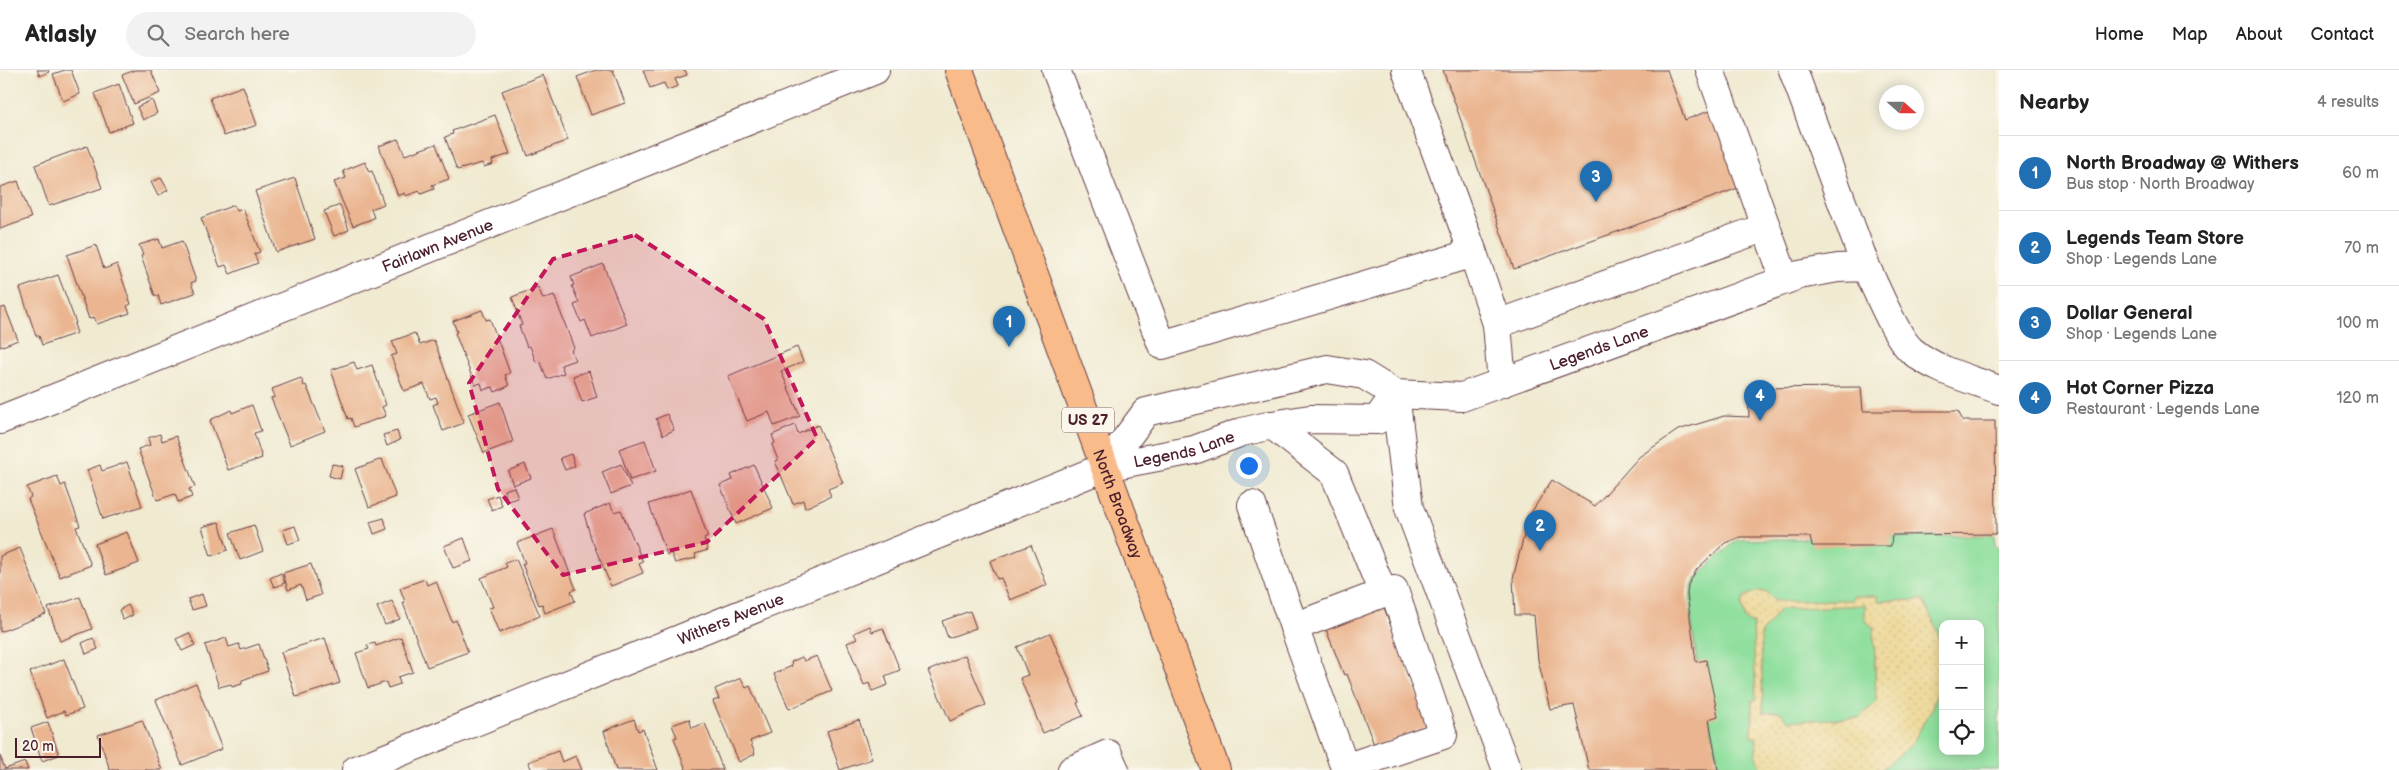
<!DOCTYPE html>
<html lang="en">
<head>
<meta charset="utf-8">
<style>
  :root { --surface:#fff; --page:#f2f2f2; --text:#222; --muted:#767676; --line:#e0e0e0; --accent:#1f6fb2 }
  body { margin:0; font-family:"Balsamiq Sans",sans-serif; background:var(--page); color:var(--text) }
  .controls { position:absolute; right:15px; bottom:15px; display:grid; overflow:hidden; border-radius:10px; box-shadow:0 2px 12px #0003 }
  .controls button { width:45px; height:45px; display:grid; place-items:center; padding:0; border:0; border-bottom:1px solid var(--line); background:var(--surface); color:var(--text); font:25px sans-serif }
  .compass { position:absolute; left:1879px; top:15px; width:45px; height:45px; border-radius:50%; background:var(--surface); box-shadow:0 2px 12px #0003; rotate:111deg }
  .scale { position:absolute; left:15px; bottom:12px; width:86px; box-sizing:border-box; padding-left:5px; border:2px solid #4a1f2b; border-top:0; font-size:14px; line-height:18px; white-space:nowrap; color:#4a1f2b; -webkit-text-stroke:4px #fbf7ec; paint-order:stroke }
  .you { position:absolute; left:1248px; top:395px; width:18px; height:18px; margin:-12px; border:4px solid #fff; border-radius:50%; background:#1a73e8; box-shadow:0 0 0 8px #1a73e833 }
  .badge { display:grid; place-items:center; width:32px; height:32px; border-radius:50%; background:var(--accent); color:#fff; font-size:16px; font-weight:700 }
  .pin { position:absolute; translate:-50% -41px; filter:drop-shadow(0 1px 2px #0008) }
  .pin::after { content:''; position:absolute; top:26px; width:18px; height:15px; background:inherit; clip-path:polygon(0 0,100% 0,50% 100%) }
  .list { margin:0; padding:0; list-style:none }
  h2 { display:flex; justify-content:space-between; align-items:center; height:65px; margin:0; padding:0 20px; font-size:21px }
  h2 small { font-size:16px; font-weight:400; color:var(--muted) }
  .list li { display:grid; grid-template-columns:32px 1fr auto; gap:15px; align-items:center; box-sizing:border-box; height:75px; padding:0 20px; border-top:1px solid var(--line) }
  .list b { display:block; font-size:19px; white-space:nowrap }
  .list p { margin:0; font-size:16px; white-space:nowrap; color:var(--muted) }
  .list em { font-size:16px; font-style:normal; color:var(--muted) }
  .icon { flex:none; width:28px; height:28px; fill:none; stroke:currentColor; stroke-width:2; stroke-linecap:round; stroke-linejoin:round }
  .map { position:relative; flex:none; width:1999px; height:700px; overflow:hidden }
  header { display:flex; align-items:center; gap:30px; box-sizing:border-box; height:70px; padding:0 25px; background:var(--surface); border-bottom:1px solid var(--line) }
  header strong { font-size:24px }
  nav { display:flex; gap:28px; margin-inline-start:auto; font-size:18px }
  .search { width:350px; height:45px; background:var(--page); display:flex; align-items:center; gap:12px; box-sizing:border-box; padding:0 18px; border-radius:28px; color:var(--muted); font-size:19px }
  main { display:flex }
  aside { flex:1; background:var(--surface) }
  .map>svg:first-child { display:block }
  .grass { fill:#90df9e; stroke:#6d7f64; fill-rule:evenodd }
  .sand { fill:url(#sand-dots); stroke:#9c7c64; fill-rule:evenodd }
  .building { fill:#eab590 }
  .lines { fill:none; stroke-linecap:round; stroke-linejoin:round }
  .minor-casing { stroke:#633d44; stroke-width:30 }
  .major-casing { stroke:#633d44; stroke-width:30 }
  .minor { stroke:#fff; stroke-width:28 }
  .major { stroke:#fabb8b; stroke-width:28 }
  .marked { fill:#c2185b; fill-opacity:0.2; stroke:#c2185b; stroke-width:4; stroke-dasharray:10 6; stroke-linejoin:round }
  .labels { text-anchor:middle; stroke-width:4; stroke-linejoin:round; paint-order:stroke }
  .shield { fill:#fbf7ec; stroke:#7f6065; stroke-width:1 }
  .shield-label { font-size:15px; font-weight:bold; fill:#4a1f2b }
  .street-label { font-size:16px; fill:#4a1f2b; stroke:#fbf7ec }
</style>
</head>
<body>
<header>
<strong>Atlasly</strong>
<div class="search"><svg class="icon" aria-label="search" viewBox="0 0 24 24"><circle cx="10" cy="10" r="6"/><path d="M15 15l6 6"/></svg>Search here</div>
<nav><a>Home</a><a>Map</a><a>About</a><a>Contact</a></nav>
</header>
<main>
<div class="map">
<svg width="1999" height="700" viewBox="0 0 1999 700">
  <defs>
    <pattern id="sand-dots" width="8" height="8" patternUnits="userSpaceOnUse" patternTransform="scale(1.25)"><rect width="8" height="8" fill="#eeda9e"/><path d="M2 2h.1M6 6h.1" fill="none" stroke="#cebb88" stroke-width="1.8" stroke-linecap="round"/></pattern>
  </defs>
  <rect width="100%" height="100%" fill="#fbf7ec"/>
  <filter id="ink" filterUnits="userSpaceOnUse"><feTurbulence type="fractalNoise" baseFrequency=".02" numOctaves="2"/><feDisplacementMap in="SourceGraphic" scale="10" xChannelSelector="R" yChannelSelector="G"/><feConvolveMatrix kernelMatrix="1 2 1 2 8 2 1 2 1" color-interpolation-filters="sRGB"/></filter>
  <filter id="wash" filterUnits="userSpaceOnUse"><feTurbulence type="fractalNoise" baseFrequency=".0096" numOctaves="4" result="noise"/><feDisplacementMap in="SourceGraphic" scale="20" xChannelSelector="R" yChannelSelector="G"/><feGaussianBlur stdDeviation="1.12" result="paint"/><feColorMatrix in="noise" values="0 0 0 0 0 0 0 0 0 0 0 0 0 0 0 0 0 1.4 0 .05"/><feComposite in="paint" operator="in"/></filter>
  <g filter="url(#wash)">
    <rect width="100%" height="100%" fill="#f0ead1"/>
    <path class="grass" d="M1994 465 1995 476 1999 477V700H1720C1714 667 1681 539 1693 514 1698 504 1727 479 1737 470ZM1943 554H1980V681H1943Z"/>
    <path class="sand" d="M1759 521 1767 522 1775 531 1852 530 1853 526H1878V531L1923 530 1939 565 1941 604 1933 637 1911 675 1881 700H1762L1756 686V667H1752V630H1756L1753 554 1745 549 1742 534 1745 526ZM1865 535V550L1874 558 1876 632 1859 648 1788 651 1780 642 1763 643 1761 563 1780 539Z"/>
    <g id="blocks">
      <path class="building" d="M37 0H48L49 2 40 6Z
        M65 0H71L80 24 63 31 53 4Z
        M135 0H151L160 23 134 34 122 5Z
        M596 0H613L625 33 591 45 577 7Z
        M643 0H685L687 5 675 9 678 16 667 20 664 13 650 18Z
        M1443 0H1667L1685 50 1714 39 1741 117 1514 199Z
        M543 5 568 70 528 86 502 21Z
        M119 14 133 53 109 62 95 23Z
        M243 16 257 55 224 66 210 28Z
        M152 30 157 43 143 50 137 37Z
        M495 45 510 84 492 90 493 94 484 97 482 93 457 100 445 67 453 64 452 61Z
        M398 69 405 85 436 74 449 109 432 115 434 119 421 124 420 121 405 126V123L398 126 379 76Z
        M87 76 102 118 49 136 35 95Z
        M365 92 369 102 372 101 384 134 371 139 374 148 353 156 334 112 346 108 343 101Z
        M161 108 168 120 158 126 151 112Z
        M295 108 315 169 276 182 255 121Z
        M18 111 31 148 0 159V117Z
        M234 135 237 141 243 139 260 182 254 184 258 193 230 204 226 195 220 197 201 148Z
        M340 135 349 160 334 166 324 141Z
        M159 169 162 178 182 171 196 211 191 213 195 223 161 235 158 225 155 226 141 186 143 185 139 175Z
        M96 175 104 199 117 194 131 234 127 236 130 243 97 254 94 247 89 249 67 185Z
        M603 194 627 254 592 268 585 250 581 252 574 235 579 233 572 216 574 215 571 207Z
        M58 205 76 253 74 254 77 263 42 275 39 266H36L20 218Z
        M538 217 543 229 554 225 574 278 571 280 575 290 561 295 564 303 547 309 540 291 536 292 530 276 527 277 519 256 522 255 512 227Z
        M5 237 18 270 0 277V239Z
        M482 240 486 250 490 249 510 303 505 305 509 316 495 322 493 317 483 320 481 313 475 315 455 263 457 262 453 251Z
        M415 263 420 275 434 270 464 353 443 361 433 335 438 333 436 327 430 329 424 314 404 321 391 286 397 284 392 271Z
        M797 277 803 292 781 301 800 346 774 356 769 342 747 351 728 306Z
        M354 292 357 300 372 295 386 335 382 337 386 346 354 357 351 348 348 349 331 300Z
        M589 301 597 327 582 332 573 306Z
        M301 308 304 316 306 315 325 361 290 375 271 328 275 327 272 319Z
        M1861 317 1863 341H1958L1963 351H1995L1996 464 1892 465 1891 476H1812L1810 467H1740L1725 473 1697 499 1688 515 1687 524 1696 592 1706 590 1718 646 1709 649 1718 700H1589L1574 635 1550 639 1538 590 1534 545H1515L1513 508 1529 446 1552 410 1595 436 1639 387 1678 360 1724 346 1749 347 1748 318Z
        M500 332 513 372 484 383 468 344Z
        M252 335 261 361 254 363 262 388 228 400 210 350 231 340 232 343Z
        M667 344 674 360 663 365 656 349Z
        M795 355 798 364 818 355 843 413 828 419 831 426 805 438 803 430 793 434 775 391 778 390 772 375 775 373 772 365Z
        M397 361 400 370 387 376 383 365Z
        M160 364 162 371 176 366 195 417 189 419 192 427 178 432 175 424 157 430 138 379 150 375 148 368Z
        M645 370 656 401 630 410 619 379Z
        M571 384 575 396 565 400 560 388Z
        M382 389 396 427 369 437 355 399Z
        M127 392 142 436 103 449 87 400 100 395 102 401Z
        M332 394 343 396 340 409 329 406Z
        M525 394 531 408 513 415 508 401Z
        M621 394 631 416 611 424 602 402Z
        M754 395 773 438 736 454 720 415 733 410 731 405Z
        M57 406 61 416 65 414 80 456 76 457 91 495 60 507 28 429 31 427 27 417Z
        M514 417 518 428 507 431 504 420Z
        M691 419 708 467 704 469 708 480 695 484 696 488 675 493 671 483 667 485 649 434Z
        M498 425 502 436 492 440 487 429Z
        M610 433 614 442 621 440 643 492 639 494 643 503 611 516 591 468 584 444Z
        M384 448 387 459 374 464 370 452Z
        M219 452 228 480 211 486 202 457Z
        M254 455 263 481 240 490 230 463Z
        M295 456 300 470 288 474 283 460Z
        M553 459 576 519 571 521 575 531 545 543 542 534 539 535 522 494 525 493 517 473Z
        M127 462 139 493 106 505 95 474Z
        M464 468 472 491 453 498 444 476Z
        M1031 475 1047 515 1010 530 1001 508 997 509 990 491Z
        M20 478 46 544 0 562V486Z
        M516 489 540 546 499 563 489 538 493 537 481 508 507 497 505 493Z
        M311 494 321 525 306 530 301 515 288 520 283 503Z
        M281 503 285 513 274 517 270 508Z
        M425 509 427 515 436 511 452 552 456 550 468 582 427 597 403 533 405 532 400 518Z
        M202 524 206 536 192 540 188 529Z
        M80 527 92 559 60 571 48 538Z
        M392 531 400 549 385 555 377 537Z
        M128 535 133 545 123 550 119 540Z
        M1383 535 1429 656 1375 677 1347 604 1344 605 1325 557Z
        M970 541 976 558 948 568 942 551Z
        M870 556 872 562 883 558 900 600 885 606 888 615 872 621 869 613 864 615 847 573 857 569 854 563Z
        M189 563 195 575 182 581 176 569Z
        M1050 563 1079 632 1077 633 1083 646 1043 663 1020 608 1028 605 1017 577Z
        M401 567 413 602 398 607 400 614 388 618 386 612 368 618 356 583 369 579 367 575 375 573 376 576Z
        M93 568 98 579 86 584 82 573Z
        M226 568 229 577 239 574 241 580 259 574 268 601 242 610V614L232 617 231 614 219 617 205 575Z
        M325 568 340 613 296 627 281 582Z
        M965 585 986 635 950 651 928 601Z
        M817 586 832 621 789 639 774 604 792 596 791 592 802 587 804 591Z
        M64 589 83 639 66 645 64 641 47 648 30 602Z
        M741 608 746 618 750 616 770 663 750 671 755 684 739 692 713 631 719 629 715 619Z
        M196 613 222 679 182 695 156 630Z
        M634 649 638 661 643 659 658 700H616L604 661Z
        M689 649 692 658 705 653 723 700H686L674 668 677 667 672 655Z
        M142 650 162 700H110L98 665Z
        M859 650 872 689 840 700 827 661Z
        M48 652 59 685 42 691 31 658Z
        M558 681 562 692 576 686 582 700H532L528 692Z
        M0 686 5 699 25 692 28 700H0Z"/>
    </g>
  </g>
  <g filter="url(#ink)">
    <use href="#blocks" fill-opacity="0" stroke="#633d44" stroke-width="1"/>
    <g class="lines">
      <g class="minor-casing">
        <g id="minor">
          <path d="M1056 0 1162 275 1473 183 1497 254"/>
          <path d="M1406 0 1473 183"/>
          <path d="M1710 0 1785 210"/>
          <path d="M1793 0 1866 197"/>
          <path d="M1502 313 1497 254 1766 157"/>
          <path d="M1395 324 1409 438 1507 700"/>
          <path id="s1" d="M0 350 875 0"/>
          <path id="s2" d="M1105 397 1146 342 1327 299 1364 305 1395 324 1462 327 1799 205 1838 198 1866 197C1876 217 1896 268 1912 281 1936 301 1971 309 1999 320"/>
          <path d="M1252 435 1294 557 1383 523 1334 403 1272 355"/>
          <path d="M1294 557 1345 698 1443 665 1394 520"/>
          <path id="s3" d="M356 700 1105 397 1194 380 1242 362 1272 355 1310 349 1377 350 1395 324"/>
          <path d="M1072 700 1108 684 1115 700"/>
        </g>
      </g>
      <g class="major-casing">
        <g id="major">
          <path id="s4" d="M959 0 1216 700"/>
        </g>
      </g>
      <use href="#minor" class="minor"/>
      <use href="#major" class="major"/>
    </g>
  </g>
  <path class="marked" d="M635 165 764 249 817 368 707 472 563 505 498 419 469 313 553 189Z"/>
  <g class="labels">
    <rect class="shield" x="1062" y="337.5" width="52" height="25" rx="4"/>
    <g class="shield-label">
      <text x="1088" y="355">US 27</text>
    </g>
    <g class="street-label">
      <text dy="6" stroke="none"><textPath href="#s1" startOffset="471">Fairlawn Avenue</textPath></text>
      <text dy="6" stroke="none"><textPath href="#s2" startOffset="541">Legends Lane</textPath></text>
      <text dy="6" stroke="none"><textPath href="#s3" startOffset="889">Legends Lane</textPath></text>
      <text dy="6" stroke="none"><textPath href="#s4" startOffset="462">North Broadway</textPath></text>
      <text dy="6" stroke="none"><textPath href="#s3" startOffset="404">Withers Avenue</textPath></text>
    </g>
  </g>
</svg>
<div class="controls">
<button>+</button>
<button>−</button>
<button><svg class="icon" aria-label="locate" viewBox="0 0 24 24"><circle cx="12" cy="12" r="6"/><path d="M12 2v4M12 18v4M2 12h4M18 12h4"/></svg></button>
</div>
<svg class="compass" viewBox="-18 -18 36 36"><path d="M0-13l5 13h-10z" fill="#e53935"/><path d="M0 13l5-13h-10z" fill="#767676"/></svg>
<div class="scale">20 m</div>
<div class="you"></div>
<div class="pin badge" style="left:1009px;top:277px">1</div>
<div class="pin badge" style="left:1540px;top:481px">2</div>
<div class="pin badge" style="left:1596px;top:132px">3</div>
<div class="pin badge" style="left:1760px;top:351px">4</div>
</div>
<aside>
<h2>Nearby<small>4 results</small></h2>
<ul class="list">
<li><span class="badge">1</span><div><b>North Broadway @ Withers</b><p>Bus stop · North Broadway</p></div><em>60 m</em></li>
<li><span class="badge">2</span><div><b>Legends Team Store</b><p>Shop · Legends Lane</p></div><em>70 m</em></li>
<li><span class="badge">3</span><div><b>Dollar General</b><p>Shop · Legends Lane</p></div><em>100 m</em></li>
<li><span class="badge">4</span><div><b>Hot Corner Pizza</b><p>Restaurant · Legends Lane</p></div><em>120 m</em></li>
</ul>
</aside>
</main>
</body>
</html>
